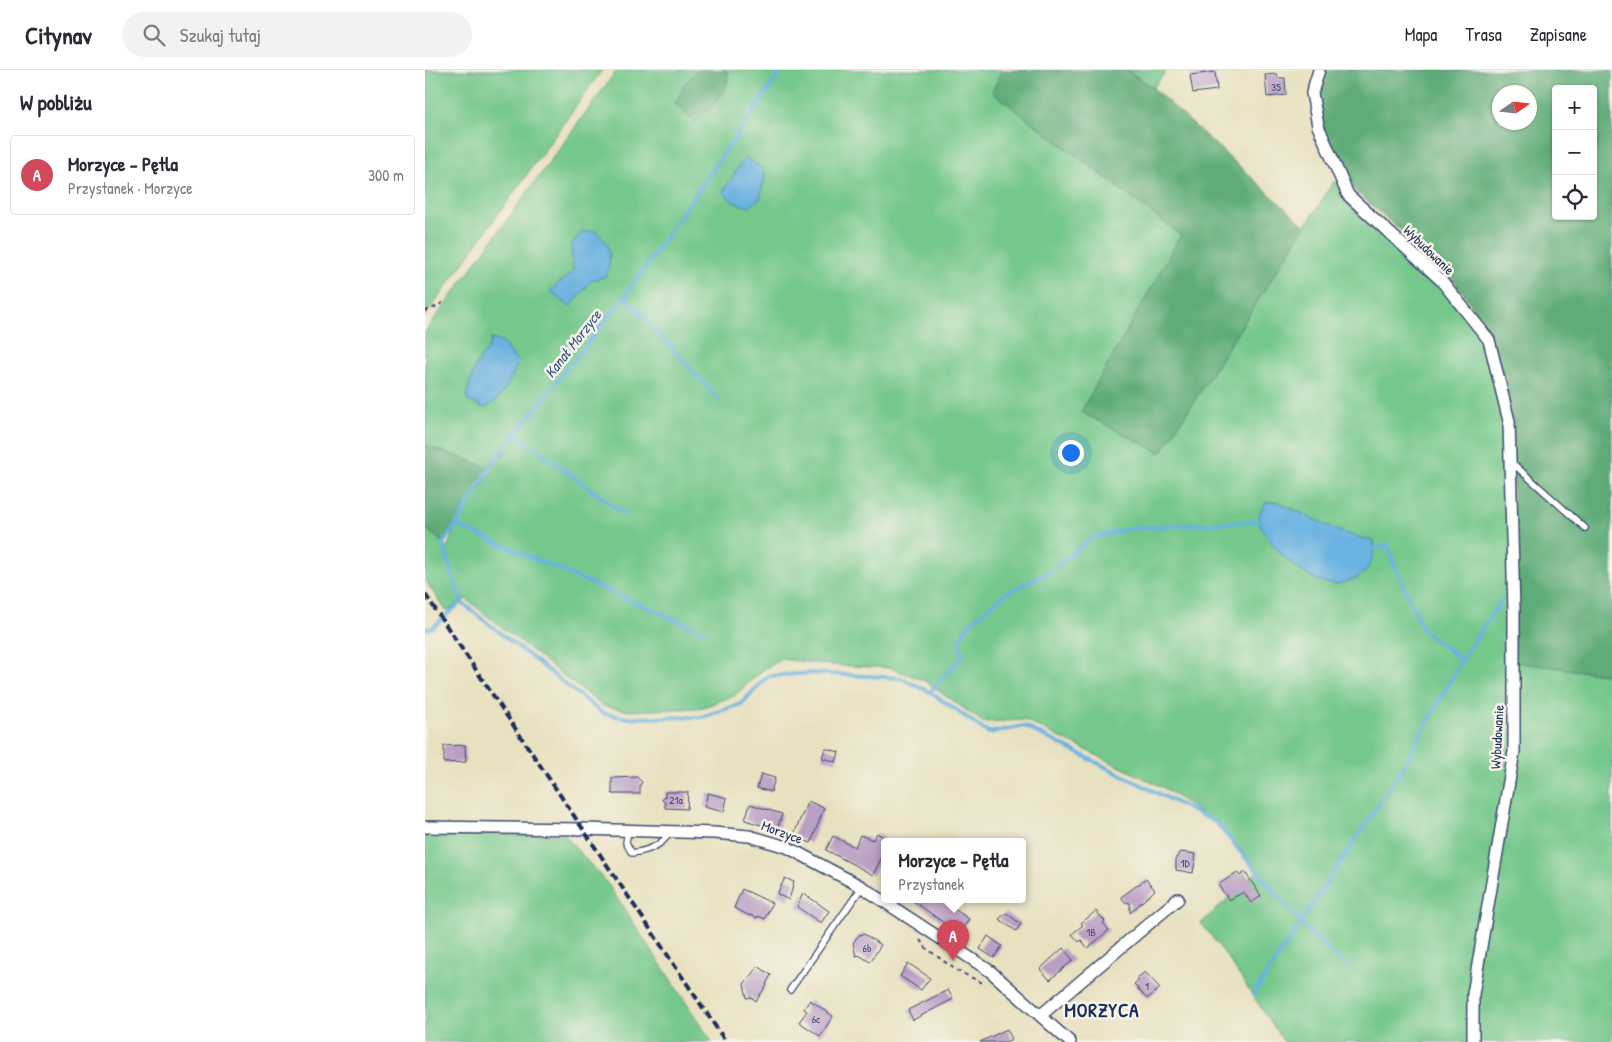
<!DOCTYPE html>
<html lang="pl">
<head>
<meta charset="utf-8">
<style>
  :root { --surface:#fff; --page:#f2f2f3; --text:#2b2b33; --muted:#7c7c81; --line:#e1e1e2; --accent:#d1495b }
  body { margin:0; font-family:"Patrick Hand",sans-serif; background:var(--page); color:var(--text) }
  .controls { position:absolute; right:15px; top:15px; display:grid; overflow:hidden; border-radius:5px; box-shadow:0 1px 4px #0004 }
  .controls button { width:45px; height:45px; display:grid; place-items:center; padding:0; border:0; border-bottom:1px solid var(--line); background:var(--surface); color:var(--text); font:25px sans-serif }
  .compass { position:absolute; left:1067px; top:15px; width:45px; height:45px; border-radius:50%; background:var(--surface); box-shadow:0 1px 4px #0004; rotate:76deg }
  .you { position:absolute; left:645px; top:382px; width:18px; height:18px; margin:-12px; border:4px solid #fff; border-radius:50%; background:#1a73e8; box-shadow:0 0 0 8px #1a73e833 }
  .badge { display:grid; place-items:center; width:32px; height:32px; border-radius:50%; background:var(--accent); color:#fff; font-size:16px; font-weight:700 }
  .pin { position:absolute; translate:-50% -41px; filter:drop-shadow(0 1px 2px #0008) }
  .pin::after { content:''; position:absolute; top:26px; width:18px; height:15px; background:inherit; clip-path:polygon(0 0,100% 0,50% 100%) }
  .popup { position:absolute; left:456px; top:768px; width:145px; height:65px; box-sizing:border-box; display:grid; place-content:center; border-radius:5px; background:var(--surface); filter:drop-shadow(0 1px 4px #0005); font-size:16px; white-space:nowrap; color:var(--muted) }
  .popup b { font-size:19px; color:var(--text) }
  .popup::after { content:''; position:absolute; left:50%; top:100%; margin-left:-10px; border:10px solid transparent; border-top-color:var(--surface) }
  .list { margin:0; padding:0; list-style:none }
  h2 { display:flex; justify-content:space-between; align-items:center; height:65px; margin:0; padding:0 20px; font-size:21px }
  h2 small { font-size:16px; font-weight:400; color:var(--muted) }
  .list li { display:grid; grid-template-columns:32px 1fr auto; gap:15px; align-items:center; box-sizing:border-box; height:80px; margin:0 10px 10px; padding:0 10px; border:1px solid var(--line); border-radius:5px }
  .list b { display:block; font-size:19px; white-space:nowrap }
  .list p { margin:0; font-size:16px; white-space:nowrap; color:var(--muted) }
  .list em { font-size:16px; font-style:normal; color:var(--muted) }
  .icon { flex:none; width:28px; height:28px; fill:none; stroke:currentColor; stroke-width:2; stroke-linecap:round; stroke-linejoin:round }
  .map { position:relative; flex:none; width:1187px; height:972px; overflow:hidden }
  header { display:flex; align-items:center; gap:30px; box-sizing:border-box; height:70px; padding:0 25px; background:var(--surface); border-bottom:1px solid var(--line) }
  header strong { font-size:24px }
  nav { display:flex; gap:28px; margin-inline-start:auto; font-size:18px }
  .search { width:350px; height:45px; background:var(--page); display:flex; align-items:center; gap:12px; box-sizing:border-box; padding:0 18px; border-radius:28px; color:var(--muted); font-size:19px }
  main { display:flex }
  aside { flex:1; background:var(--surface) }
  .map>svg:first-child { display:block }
  .green { fill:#74c88c; stroke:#487c75 }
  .forest { fill:#5fac78; stroke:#3d6e6b; fill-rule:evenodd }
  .water { fill:#6ab2e1; stroke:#4270a0 }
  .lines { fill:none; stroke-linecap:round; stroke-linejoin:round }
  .stream { stroke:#6ab2e1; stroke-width:4 }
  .building { fill:#ba9ec4 }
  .service-casing { stroke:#3a4a6d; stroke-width:8 }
  .minor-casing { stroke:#3a4a6d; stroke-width:14 }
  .path { stroke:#3a4a6d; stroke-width:2; stroke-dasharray:4 4; stroke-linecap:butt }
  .service { stroke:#fff; stroke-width:5.5 }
  .minor { stroke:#fff; stroke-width:11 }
  .rail { stroke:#1b2f5e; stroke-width:4; stroke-dasharray:8 4; stroke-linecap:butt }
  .labels { text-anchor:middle; stroke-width:5; stroke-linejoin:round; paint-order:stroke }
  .number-label { font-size:11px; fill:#434b78 }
  .street-label { font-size:14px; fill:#1b2f5e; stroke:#f7f3e8 }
  .water-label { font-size:15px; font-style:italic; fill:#335685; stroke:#f7f3e8 }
  .district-label { font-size:19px; font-weight:bold; letter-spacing:1px; fill:#1b2f5e; stroke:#f7f3e8 }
</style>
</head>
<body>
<header>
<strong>Citynav</strong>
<div class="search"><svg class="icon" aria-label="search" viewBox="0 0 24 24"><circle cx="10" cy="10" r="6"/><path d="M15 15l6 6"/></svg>Szukaj tutaj</div>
<nav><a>Mapa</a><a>Trasa</a><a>Zapisane</a></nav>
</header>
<main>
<aside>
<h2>W pobliżu<small></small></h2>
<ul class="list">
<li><span class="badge">A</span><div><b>Morzyce – Pętla</b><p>Przystanek · Morzyce</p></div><em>300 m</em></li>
</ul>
</aside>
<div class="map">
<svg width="1187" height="972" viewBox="0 0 1187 972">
  <rect width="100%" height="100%" fill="#f7f3e8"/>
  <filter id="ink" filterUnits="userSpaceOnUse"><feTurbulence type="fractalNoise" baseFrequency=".02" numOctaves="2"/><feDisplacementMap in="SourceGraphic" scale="10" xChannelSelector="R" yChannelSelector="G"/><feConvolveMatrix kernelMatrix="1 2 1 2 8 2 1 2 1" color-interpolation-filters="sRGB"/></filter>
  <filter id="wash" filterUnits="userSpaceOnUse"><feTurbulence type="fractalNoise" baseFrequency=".0096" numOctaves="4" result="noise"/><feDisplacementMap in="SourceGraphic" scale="20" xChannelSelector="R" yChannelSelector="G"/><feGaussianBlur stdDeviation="1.12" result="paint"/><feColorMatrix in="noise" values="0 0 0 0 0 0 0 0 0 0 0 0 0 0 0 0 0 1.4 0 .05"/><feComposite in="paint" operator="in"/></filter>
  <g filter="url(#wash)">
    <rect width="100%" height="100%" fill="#e8e1c0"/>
    <path class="green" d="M0 0H177L0 246Z
      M192 0H578L567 22 756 165 656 342 736 383 909 111 1010 205 1064 270 1085 391 1089 592 1187 605V972H859L800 884 776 853 832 802 790 752 739 718 599 650 558 652 498 610 465 598 404 595 358 589 339 599 309 626 276 638 205 641 177 636 41 529 21 541 0 510V457L18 473 21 481 31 455 81 380 65 398 2 376 0 379V262Z
      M702 0H742L728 18Z
      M0 763 139 765 182 813 287 972H0Z"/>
    <path class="forest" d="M273 0H302C307 23 283 38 270 53L250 34 260 13Z
      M578 0H702L728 18 880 156 736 383 656 342 756 165 567 22Z
      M901 0H1187V605L1089 592 1088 416 1070 288 1055 248 1022 200 930 121 903 82 891 30ZM1131 19H1168V146H1131ZM1074 22H1104V52H1074Z
      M1 376 65 398 18 473 0 457V379Z"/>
    <path class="water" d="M320 87 337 99 340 107 335 128 325 137 308 132 298 122Z
      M170 161C187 173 187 188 181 206L167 210 145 237 125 221 148 201 146 175 157 162Z
      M66 269 77 272 93 292C87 307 75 333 59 338L42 330C40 320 51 296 56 287 61 281 66 277 66 269Z
      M841 432H853L914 461 934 468 949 470C950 484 946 500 933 507 926 510 919 513 911 514 886 514 862 491 847 473 842 466 835 458 834 450 834 442 837 438 841 432Z"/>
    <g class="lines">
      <path class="stream" d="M200 226 295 331
        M91 364 199 444
        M31 455 279 562
        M950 479 963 475 968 492 998 560 1037 590
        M36 532 177 643 202 648 277 647 316 634 343 606 389 603 476 608 505 622 564 663 599 656 790 752 886 864 923 897
        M0 559 7 558 36 532 18 473 31 455 69 391 200 226 357 0
        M505 622 537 587 534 570 545 553 581 523 623 503 667 468 707 458 834 451
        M828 925 975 702 1039 586 1077 529"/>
    </g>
    <g id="blocks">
      <path class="building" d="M790 2 792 20 768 23 765 5Z
        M852 4 853 8H860L861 25 842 27 840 5Z
        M40 675 41 692 19 693V676Z
        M400 678 414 682 411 692 397 688Z
        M336 704 350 708 346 722 332 718Z
        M212 707 217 712 215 715V724H187V708Z
        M240 722H263L262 739 240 738V732L237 730 240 727Z
        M283 723 302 728 299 742 279 737Z
        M383 731 399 738 386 773 368 766Z
        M325 734 357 744 352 760 320 750Z
        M452 763 460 768 459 783 448 805 401 780 408 766 430 777 435 765 448 770Z
        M755 782 771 784 768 803 751 800V788Z
        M812 802 815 806 820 802 836 826 826 833 819 822 804 830 793 815Z
        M360 808 369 812 364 830 352 824Z
        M721 809 730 820 705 843V833L700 832 696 827Z
        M317 819 347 833 340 849 333 846 332 848 325 845V846L309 838Z
        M378 823 404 841 396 853 372 837Z
        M487 830H516L544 849 534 864Z
        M671 841 680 851 678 853 684 860 663 878 656 870 654 872 647 864 658 855 656 853Z
        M581 843 596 854 591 861 574 849Z
        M439 864 456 875 445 892 434 885 431 886 428 873 434 865Z
        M563 866 577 876 569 888 555 879Z
        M638 878 648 890 625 910 615 899Z
        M483 893 505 908 496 920 475 906Z
        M333 896 346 905 341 914 342 915 331 931 326 927 322 928 319 914Z
        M720 902 735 918 722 929 709 914 714 910 712 908Z
        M523 920 528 929 488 950 483 940Z
        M385 930 408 946 395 966 374 952 382 941 379 939Z
        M582 959 587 969 580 972H555Z"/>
    </g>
  </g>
  <g filter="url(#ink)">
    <use href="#blocks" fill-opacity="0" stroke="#3a4a6d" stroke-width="1"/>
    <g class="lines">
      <g class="service-casing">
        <path id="service" d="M1085 391 1160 458
          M203 760 201 773 207 783C223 781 237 776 245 762
          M365 920 437 817"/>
      </g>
      <g class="minor-casing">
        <path id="minor" d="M894 0 887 23 893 56 923 125 1016 210 1064 270 1084 351 1089 541V682L1048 924V972
          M0 757 157 759 289 763 324 766 362 777 437 817 565 901 645 972
          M616 945 753 829"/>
      </g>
      <path class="path" d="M0 241 13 236 18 232
        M495 870 502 879 531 900 560 914"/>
      <use href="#service" class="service"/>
      <use href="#minor" class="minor"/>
      <path class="rail" d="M0 524 301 972"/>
    </g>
  </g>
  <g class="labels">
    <g class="number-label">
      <text x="851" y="21">35</text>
      <text x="251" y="734">21a</text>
      <text x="760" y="797">1D</text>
      <text x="666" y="866">1B</text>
      <text x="442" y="882">6b</text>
      <text x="722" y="920">1</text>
      <text x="391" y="953">6c</text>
    </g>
    <g class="street-label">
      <text transform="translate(1004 180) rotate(44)" y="5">Wybudowanie</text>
      <text transform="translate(1072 667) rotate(-87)" y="5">Wybudowanie</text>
      <text transform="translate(357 762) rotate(20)" y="5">Morzyce</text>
    </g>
    <g class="water-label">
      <text transform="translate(148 274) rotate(-52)" y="5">Kanał Morzyce</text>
    </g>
    <g class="district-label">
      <text x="677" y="947">MORZYCA</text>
    </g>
  </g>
</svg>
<div class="controls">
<button>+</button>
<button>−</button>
<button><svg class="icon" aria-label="locate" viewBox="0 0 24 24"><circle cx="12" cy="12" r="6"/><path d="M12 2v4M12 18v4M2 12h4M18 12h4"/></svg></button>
</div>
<svg class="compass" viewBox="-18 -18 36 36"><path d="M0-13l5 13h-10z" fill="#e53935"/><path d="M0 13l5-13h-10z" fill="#7c7c81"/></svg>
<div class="you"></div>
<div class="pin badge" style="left:528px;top:891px">A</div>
<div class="popup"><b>Morzyce – Pętla</b>Przystanek</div>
</div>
</main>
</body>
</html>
